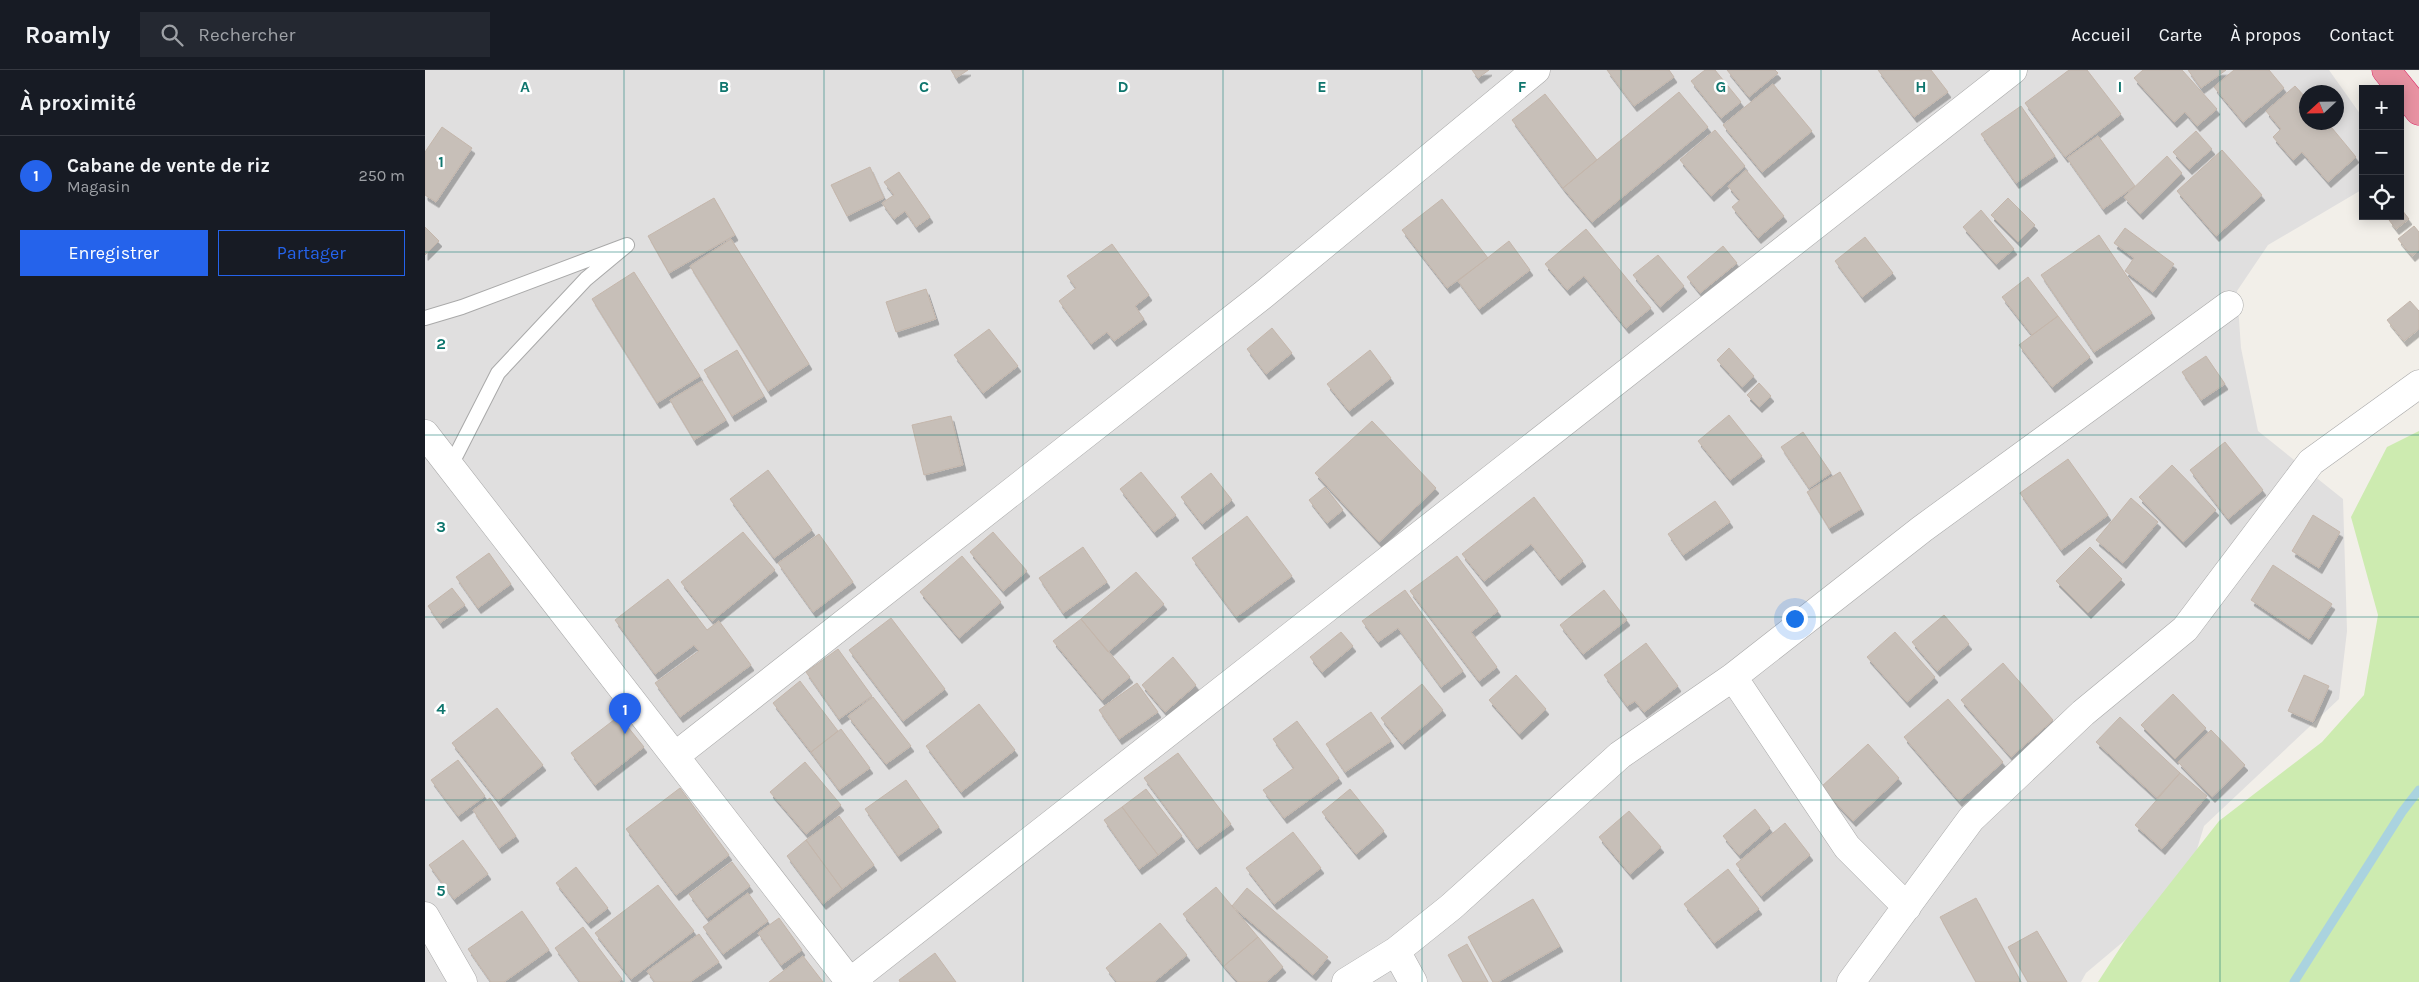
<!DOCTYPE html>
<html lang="fr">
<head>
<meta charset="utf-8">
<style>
  :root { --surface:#171b24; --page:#242831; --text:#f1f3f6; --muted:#9ea1a6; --line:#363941; --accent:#2563eb }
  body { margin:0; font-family:Karla,sans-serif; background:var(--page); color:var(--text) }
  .controls { position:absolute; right:15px; top:15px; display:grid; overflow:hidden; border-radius:0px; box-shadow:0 2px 12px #0003 }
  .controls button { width:45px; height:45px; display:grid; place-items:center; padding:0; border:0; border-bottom:1px solid var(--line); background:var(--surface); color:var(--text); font:25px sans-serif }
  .compass { position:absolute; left:1874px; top:15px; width:45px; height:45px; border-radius:50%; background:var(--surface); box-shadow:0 2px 12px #0003; rotate:248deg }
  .you { position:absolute; left:1369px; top:548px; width:18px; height:18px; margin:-12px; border:4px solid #fff; border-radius:50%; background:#1a73e8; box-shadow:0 0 0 8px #1a73e833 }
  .badge { display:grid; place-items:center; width:32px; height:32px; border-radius:50%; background:var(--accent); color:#fff; font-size:16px; font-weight:700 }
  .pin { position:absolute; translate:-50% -41px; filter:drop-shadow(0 1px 2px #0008) }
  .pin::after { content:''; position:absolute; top:26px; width:18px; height:15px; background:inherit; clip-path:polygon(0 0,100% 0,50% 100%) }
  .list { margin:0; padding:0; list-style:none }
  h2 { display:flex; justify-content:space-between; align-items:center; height:65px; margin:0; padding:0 20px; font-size:21px }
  h2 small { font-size:16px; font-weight:400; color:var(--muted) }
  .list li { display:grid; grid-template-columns:32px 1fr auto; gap:15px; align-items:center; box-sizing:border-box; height:80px; padding:0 20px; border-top:1px solid var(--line) }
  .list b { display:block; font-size:19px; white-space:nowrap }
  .list p { margin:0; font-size:16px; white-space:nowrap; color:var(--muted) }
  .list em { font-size:16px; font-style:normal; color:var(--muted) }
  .actions { display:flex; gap:10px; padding:15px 20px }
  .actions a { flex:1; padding:11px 0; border:1px solid var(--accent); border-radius:0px; text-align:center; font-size:18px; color:var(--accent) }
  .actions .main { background:var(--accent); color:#fff }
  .icon { flex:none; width:28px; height:28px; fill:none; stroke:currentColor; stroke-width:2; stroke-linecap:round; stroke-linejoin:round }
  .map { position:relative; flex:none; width:1994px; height:912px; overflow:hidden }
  header { display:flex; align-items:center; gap:30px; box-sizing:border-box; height:70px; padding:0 25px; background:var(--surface); border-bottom:1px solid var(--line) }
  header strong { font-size:24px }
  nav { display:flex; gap:28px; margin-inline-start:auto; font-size:18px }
  .search { width:350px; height:45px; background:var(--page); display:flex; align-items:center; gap:12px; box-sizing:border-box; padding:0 18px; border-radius:0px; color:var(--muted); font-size:19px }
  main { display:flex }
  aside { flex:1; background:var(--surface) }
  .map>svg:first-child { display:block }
  .residential { fill:#e0dfdf; fill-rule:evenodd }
  .grass { fill:#cdebb0 }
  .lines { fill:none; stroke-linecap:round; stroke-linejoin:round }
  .stream { stroke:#aad3df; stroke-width:9 }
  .building { fill:#c7bfb8; stroke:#c4b6ab; filter:url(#shadow) }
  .lane-casing { stroke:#a9a9a9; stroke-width:16 }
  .street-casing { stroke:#a9a9a9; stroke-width:29 }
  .highway-casing { stroke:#dc2a67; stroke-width:29 }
  .lane { stroke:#fff; stroke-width:14 }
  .street { stroke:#fff; stroke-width:28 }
  .highway { stroke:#e892a2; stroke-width:28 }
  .grid { fill:none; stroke:#0f766e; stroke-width:1; stroke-opacity:0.55 }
  .grid-label { font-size:16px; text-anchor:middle; font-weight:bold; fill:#0f766e; stroke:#fff; stroke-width:5; stroke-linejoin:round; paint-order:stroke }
</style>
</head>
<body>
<header>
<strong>Roamly</strong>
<div class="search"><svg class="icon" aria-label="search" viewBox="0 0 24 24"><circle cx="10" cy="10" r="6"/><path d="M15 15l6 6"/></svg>Rechercher</div>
<nav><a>Accueil</a><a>Carte</a><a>À propos</a><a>Contact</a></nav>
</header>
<main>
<aside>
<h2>À proximité<small></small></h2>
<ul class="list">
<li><span class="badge">1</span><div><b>Cabane de vente de riz</b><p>Magasin</p></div><em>250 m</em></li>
</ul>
<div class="actions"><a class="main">Enregistrer</a><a>Partager</a></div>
</aside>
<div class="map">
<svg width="1994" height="912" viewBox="0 0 1994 912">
  <defs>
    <filter id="shadow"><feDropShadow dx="3" dy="5.5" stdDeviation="0" flood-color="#0004"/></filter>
  </defs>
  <rect width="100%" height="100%" fill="#f2efe9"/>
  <path class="residential" d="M0 0H1904L1938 48V119L1843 175 1812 221 1816 278 1833 361 1918 429 1922 561 1914 629 1779 756 1766 799 1737 839 1661 903 1656 912H0ZM1882 22H1912V52H1882Z"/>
  <path class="grass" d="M1994 361V912H1673L1699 872 1794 751 1897 672 1939 625 1953 545 1926 447 1962 377Z"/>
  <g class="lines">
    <path class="stream" d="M1869 912 1977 742 1994 720"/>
  </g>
  <path class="building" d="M526 0H543L531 8Z
    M1047 0H1064L1053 8Z
    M1182 0H1244L1249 7 1209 36Z
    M1280 0H1290L1316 32 1296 48 1266 11Z
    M1302 0H1350L1353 3 1324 27Z
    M1453 0H1506L1523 22 1489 47Z
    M1644 0H1662L1696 44 1640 87 1600 33Z
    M1718 0H1757L1792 39 1772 56 1760 42 1749 52 1709 8Z
    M1763 0H1801L1776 18Z
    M1809 0H1844L1859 18 1818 52 1789 17Z
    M1348 14 1387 61 1337 102 1298 55Z
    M1870 16 1882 29V52H1902L1931 87 1903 112 1877 82 1868 90 1848 67 1856 59 1841 41Z
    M1254 22 1283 57 1167 152 1138 118Z
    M1120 24 1172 90 1138 118 1087 50Z
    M1596 36 1630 86 1591 113 1556 64Z
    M17 57 47 78 11 132 0 125V82Z
    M1290 60 1320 96 1286 126 1255 90Z
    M1771 61 1787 79 1764 99 1748 82Z
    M1673 66 1710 116 1678 139 1642 88Z
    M1797 80 1837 125 1791 166 1752 121Z
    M1742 86 1757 103 1715 144 1699 127Z
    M445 97 459 128 422 146 406 115Z
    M1321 100 1359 146 1333 168 1307 137 1315 130 1303 116Z
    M474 102 505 147 491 157 480 141 469 149 457 133 469 125 459 112Z
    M289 128 310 165 244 203 223 166Z
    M1583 128 1610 155 1593 172 1566 145Z
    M1017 129 1063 188 1022 218 977 160Z
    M1556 140 1589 179 1571 194 1538 157Z
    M1977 140 1984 149 1971 159 1964 150 1969 146H1975Z
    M1989 156 1994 162V180L1987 186 1973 169Z
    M0 157 14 171 0 185Z
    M1700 158 1749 194 1728 222 1700 201 1709 188 1689 173Z
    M1161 159 1226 238 1201 258 1159 206 1142 220 1120 194Z
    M1674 165 1727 243 1669 282 1616 205Z
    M1440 167 1468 203 1437 227 1410 191Z
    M306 169 384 294 343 321 265 196Z
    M1084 171 1105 200 1054 239 1033 211Z
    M687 174 724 225 710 236 719 249 689 271 682 262 666 274 634 231 651 218 642 206Z
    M1298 176 1312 193 1275 223 1262 207Z
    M1233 185 1259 216 1235 237 1208 205Z
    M209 202 275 306 232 333 167 229Z
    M1603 207 1633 246 1607 265 1577 227Z
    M501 219 511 249 471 262 461 232Z
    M1985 231 1994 241V259L1979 271 1962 250Z
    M1633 246 1665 287 1627 317 1594 275Z
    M847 258 867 283 841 304 822 279Z
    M564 259 593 296 558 323 529 285Z
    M1304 278 1329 306 1317 317 1292 290Z
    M312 280 339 326 307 346 279 300Z
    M945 280 966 308 924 341 902 314Z
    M1781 286 1800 314 1776 330 1757 302Z
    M277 311 301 350 269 370 245 330Z
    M1334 313 1346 326 1334 337 1322 325Z
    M1304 345 1337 386 1305 410 1273 371Z
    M526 346 538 395 499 405 487 355Z
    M947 351 1011 418 954 472 890 403Z
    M1378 362 1406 403 1384 418 1356 377Z
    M1800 372 1838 420 1803 449 1765 400Z
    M1643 389 1683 445 1636 480 1595 423Z
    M1747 395 1791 440 1758 472 1714 427Z
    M343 400 387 460 349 488 305 429Z
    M716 402 751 445 729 462 695 419Z
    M1415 402 1436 439 1404 458 1382 422Z
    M786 403 807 430 777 454 756 427Z
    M900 417 918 440 902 453 884 430Z
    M1109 427 1158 491 1134 510 1106 474 1059 511 1037 484Z
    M1706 428 1733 452 1698 493 1671 470Z
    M1290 431 1305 452 1258 485 1243 464Z
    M1888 445 1915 462 1894 498 1867 481Z
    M822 446 867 506 811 547 767 488Z
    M318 462 350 500 287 551 256 512Z
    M568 462 602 501 578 521 545 482Z
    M394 464 428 512 388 542 353 493Z
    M658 477 682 512 638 543 614 508Z
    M1665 477 1697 509 1663 543 1631 511Z
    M64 483 86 514 53 538 31 507Z
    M537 486 576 532 534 568 495 522Z
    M1032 486 1073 541 1046 562 1072 597 1054 611 985 521Z
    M1848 495 1907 534 1884 569 1826 530Z
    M711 502 739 534 683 582 656 549Z
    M243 509 282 560 294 551 326 595 255 647 230 613 274 581 269 575 230 604 190 550Z
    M27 518 40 535 15 553 3 536Z
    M980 520 1038 601 1016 617 973 558 953 572 937 551Z
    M1179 520 1202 550 1158 584 1135 555Z
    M1519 545 1544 574 1512 601 1487 572Z
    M466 548 520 619 478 651 424 580Z
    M656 549 705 607 677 630 628 571Z
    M916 562 928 576 897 602 885 587Z
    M1470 562 1510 607 1482 632 1442 587Z
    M1221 573 1253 616 1219 642 1210 631 1202 636 1179 605Z
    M413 579 447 626 414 649 381 602Z
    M748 587 771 615 740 642 717 615Z
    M1578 593 1628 650 1586 687 1536 630Z
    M1091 605 1121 639 1094 664 1064 630Z
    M1879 605 1904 616 1888 652 1863 641Z
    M375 611 413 661 386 682 348 633Z
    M712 613 733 642 694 669 674 640Z
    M997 614 1018 640 977 674 956 648Z
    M1748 624 1781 658 1750 689 1716 655Z
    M448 627 486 676 461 694 423 646Z
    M1523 629 1578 692 1534 731 1479 667Z
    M554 634 590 680 536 722 501 676Z
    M72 638 118 695 73 731 27 673Z
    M946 642 966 671 920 702 901 674Z
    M194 646 219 677 170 715 146 683Z
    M1695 647 1755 703 1732 728 1671 672Z
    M872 651 914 708 859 748 838 720 869 698 848 669Z
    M416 659 445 698 414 720 386 682Z
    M1786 660 1820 695 1787 727 1753 692Z
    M1443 674 1474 708 1428 751 1396 717Z
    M753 683 806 754 772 779 719 708Z
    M33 690 60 726 33 746 6 710Z
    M380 692 416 735 381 764 345 722Z
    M1755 703 1782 726 1737 779 1710 755Z
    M481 710 514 757 473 786 440 739Z
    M255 718 304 785 251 825 201 759Z
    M721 719 757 766 733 785 697 737Z
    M925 719 959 761 931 784 897 742Z
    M65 728 91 766 74 778 48 740Z
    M697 737 733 785 714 799 679 750Z
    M1330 739 1345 758 1314 785 1298 766Z
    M1204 741 1236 777 1205 804 1174 767Z
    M414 746 449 795 417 819 381 770Z
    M1360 753 1385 785 1336 826 1311 794Z
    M868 762 896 798 849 834 821 798Z
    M38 770 63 804 29 829 4 795Z
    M381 770 417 819 398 834 362 786Z
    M307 792 325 816 282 848 264 824Z
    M151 797 183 838 163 853 131 813Z
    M1303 799 1334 839 1289 873 1259 834Z
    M233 815 269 861 206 909 170 863Z
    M791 817 833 867 799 896 758 844Z
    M822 818 903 887 888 905 807 836Z
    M323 823 343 851 298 884 278 857Z
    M1551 828 1596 912H1551L1515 847Z
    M1108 829 1135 876 1073 912H1068L1043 867Z
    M97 841 124 880 79 912H66L43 879Z
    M354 848 377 880 356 895 333 863Z
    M735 853 762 885 729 912H692L681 898Z
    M158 857 197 909 193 912H155L130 878Z
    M1612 861 1642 912H1603L1583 877Z
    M274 864 294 892 265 912H230L222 901Z
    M833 867 858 897 841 912H813L799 896Z
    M1042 874 1063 912H1038L1023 885Z
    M510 883 531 912H475L474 910Z
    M378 886 398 912H344Z"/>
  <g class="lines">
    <g class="lane-casing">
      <path id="lane" d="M0 248 37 237 202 175 161 209 73 303 25 397"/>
    </g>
    <g class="street-casing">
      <path id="street" d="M0 364 425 912
        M1308 607 1422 777 1482 837
        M250 686 838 225 1111 0
        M0 846 38 912
        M971 881 988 912
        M425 912 1588 0
        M921 912 971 881 1026 837 1195 685 1308 607 1497 459 1804 235
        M1426 912 1546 749 1658 643 1760 559 1886 392 1994 314"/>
    </g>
    <g class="highway-casing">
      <path id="highway" d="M1961 0 1994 41"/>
    </g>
    <use href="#lane" class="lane"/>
    <use href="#street" class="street"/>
    <use href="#highway" class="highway"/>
  </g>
  <path class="grid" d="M199 0V912M399 0V912M598 0V912M798 0V912M997 0V912M1196 0V912M1396 0V912M1595 0V912M1795 0V912M0 182H1994M0 365H1994M0 547H1994M0 730H1994"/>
  <g class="grid-label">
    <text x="100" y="22">A</text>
    <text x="299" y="22">B</text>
    <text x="499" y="22">C</text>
    <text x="698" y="22">D</text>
    <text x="897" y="22">E</text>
    <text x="1097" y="22">F</text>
    <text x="1296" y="22">G</text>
    <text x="1496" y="22">H</text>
    <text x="1695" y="22">I</text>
    <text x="16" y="97">1</text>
    <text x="16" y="279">2</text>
    <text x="16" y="462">3</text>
    <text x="16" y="644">4</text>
    <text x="16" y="826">5</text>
  </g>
</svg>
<div class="controls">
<button>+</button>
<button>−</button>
<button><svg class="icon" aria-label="locate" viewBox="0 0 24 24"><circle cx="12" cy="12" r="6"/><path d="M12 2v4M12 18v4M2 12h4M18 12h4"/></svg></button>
</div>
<svg class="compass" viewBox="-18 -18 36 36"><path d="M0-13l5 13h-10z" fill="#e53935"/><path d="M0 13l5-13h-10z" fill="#9ea1a6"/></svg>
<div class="you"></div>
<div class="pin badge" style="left:200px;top:664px">1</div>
</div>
</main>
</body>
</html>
